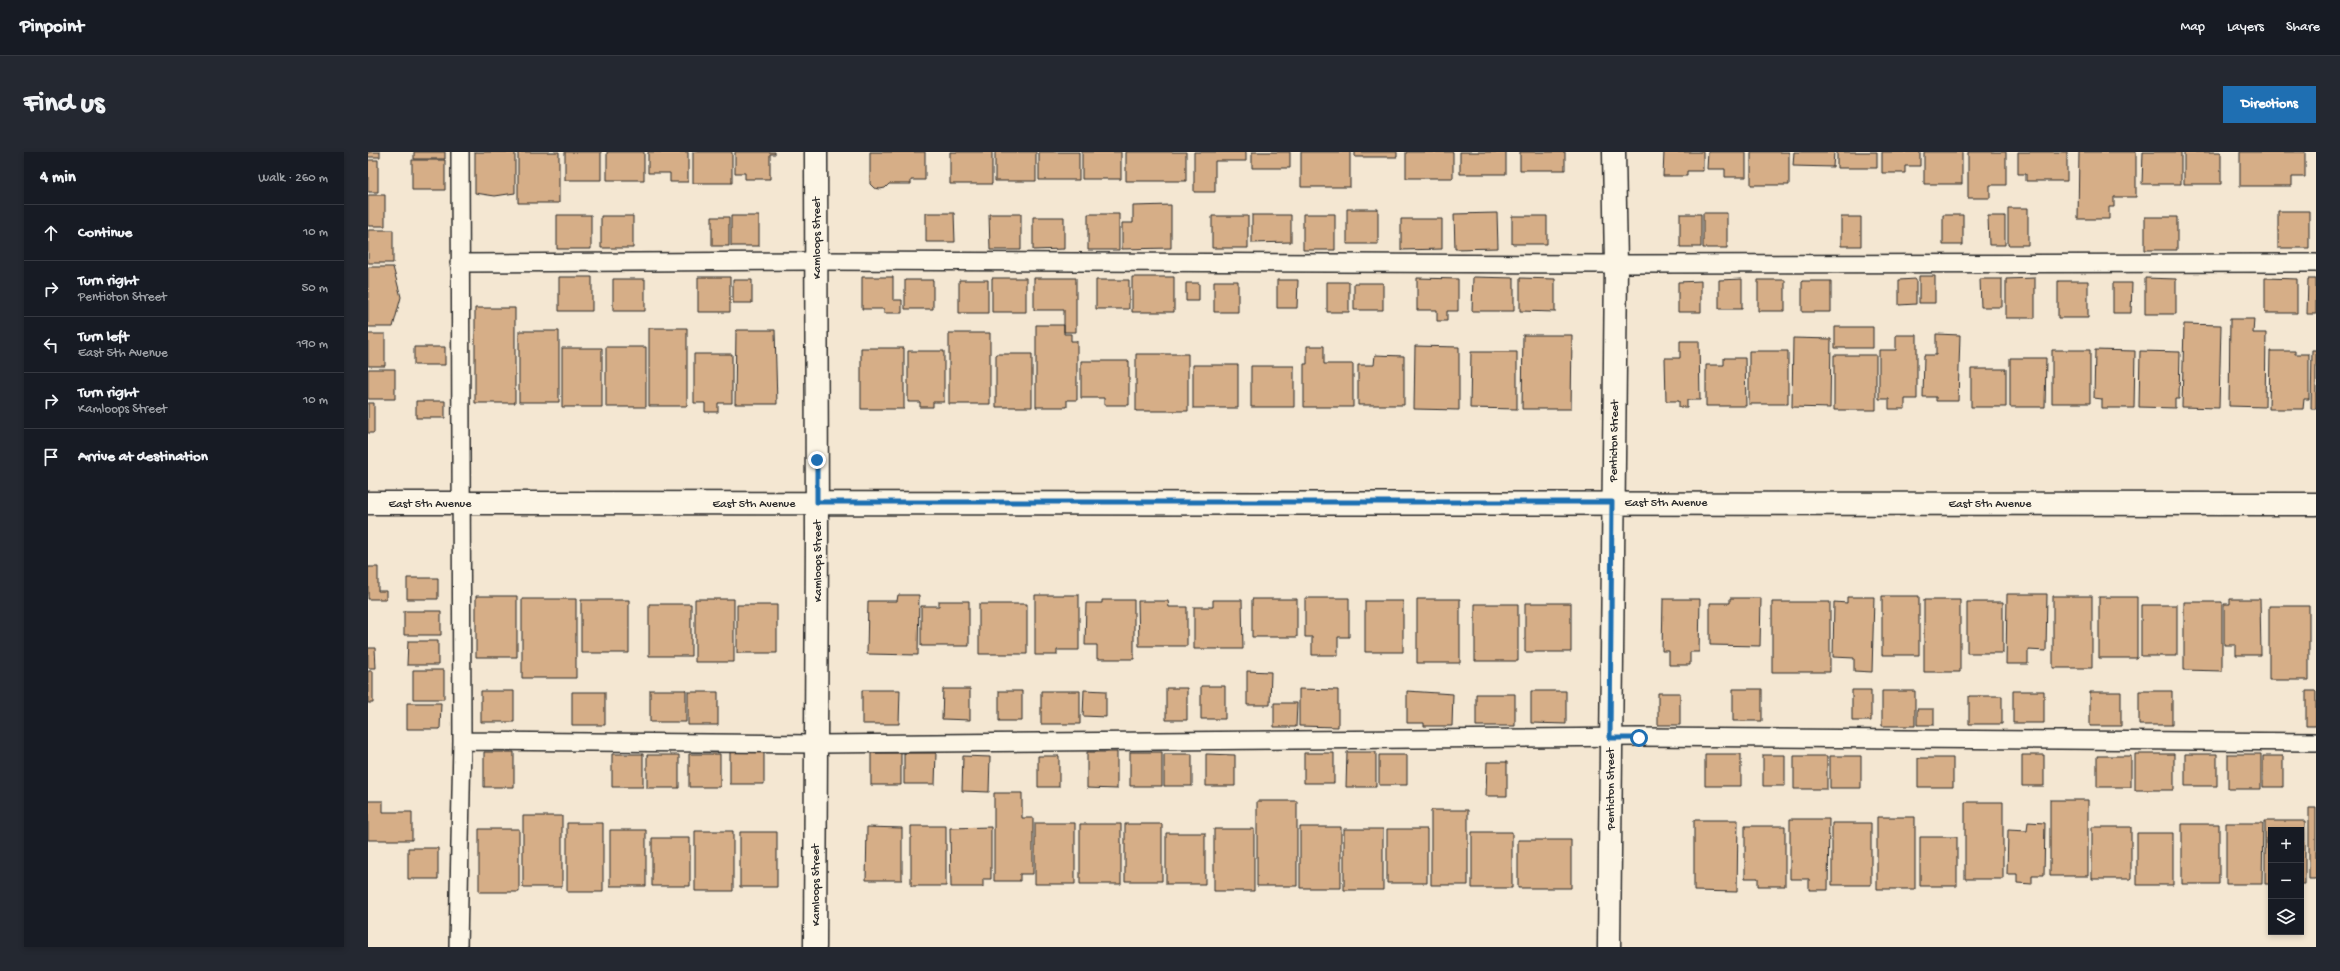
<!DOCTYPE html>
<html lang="en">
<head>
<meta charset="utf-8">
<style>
  :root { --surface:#171b24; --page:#242831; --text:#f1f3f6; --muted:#9ea1a6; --line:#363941; --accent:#1f6fb2 }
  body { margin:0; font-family:"Gochi Hand",sans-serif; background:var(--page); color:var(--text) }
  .controls { position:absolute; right:12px; bottom:12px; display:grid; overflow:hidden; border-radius:0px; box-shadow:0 2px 6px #0003 }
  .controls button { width:36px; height:36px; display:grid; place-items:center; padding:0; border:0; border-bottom:1px solid var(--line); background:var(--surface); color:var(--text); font:20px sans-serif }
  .stop { position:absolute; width:12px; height:12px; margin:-9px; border:3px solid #1f6fb2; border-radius:50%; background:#fff }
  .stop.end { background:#1f6fb2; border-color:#fff; box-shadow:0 1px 4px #0008 }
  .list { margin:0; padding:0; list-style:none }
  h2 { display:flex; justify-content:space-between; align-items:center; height:52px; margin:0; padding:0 16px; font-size:17px }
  h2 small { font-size:13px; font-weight:400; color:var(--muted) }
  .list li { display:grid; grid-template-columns:26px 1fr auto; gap:12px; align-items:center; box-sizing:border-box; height:56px; padding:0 16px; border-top:1px solid var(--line) }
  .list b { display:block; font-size:15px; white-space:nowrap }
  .list p { margin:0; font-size:13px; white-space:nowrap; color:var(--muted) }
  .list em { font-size:13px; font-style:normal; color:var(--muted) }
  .icon { flex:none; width:22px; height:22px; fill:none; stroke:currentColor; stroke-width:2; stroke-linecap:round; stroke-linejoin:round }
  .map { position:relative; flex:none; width:1948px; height:795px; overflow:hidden; border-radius:0px }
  header { display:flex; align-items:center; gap:24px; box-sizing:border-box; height:56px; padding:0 20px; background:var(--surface); border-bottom:1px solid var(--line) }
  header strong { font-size:19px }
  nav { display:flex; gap:22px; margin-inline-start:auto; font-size:14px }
  .intro { display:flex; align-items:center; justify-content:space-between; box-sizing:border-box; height:96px; padding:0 24px }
  h1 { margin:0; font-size:28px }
  .button { padding:10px 18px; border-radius:0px; background:var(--accent); color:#fff; font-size:14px; font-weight:700 }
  main { display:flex; gap:24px; padding:0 24px }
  aside { flex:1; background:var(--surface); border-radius:0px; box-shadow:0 2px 6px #0003 }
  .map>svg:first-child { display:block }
  .building { fill:#d6ae87; stroke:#2b2b2b }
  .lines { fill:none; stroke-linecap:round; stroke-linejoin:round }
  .service-casing { stroke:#2b2b2b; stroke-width:20 }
  .minor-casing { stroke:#2b2b2b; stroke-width:25 }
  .service { stroke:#fcf5e5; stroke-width:17 }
  .minor { stroke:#fcf5e5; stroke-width:22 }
  .route { stroke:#1f6fb2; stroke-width:5 }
  .labels { text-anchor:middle; stroke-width:3; stroke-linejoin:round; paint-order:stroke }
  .street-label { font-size:12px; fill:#2b2b2b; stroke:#fcf5e5 }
</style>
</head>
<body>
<header>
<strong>Pinpoint</strong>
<nav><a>Map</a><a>Layers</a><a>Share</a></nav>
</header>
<div class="intro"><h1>Find us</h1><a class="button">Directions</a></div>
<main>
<aside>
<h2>4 min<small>Walk · 260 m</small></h2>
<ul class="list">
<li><svg class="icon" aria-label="ahead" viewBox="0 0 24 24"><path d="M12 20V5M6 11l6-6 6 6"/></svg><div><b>Continue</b></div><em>10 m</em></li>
<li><svg class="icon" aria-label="right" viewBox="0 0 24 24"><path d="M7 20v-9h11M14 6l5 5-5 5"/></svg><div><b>Turn right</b><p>Penticton Street</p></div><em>50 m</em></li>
<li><svg class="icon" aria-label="left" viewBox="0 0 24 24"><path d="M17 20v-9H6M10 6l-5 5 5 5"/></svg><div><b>Turn left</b><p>East 5th Avenue</p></div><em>190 m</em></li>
<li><svg class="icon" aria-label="right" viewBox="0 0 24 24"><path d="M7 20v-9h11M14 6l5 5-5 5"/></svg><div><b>Turn right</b><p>Kamloops Street</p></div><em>10 m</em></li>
<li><svg class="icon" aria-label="arrive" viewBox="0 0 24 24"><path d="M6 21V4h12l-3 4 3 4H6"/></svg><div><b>Arrive at destination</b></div></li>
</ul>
</aside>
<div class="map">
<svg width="1948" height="795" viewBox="0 0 1948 795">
  <rect width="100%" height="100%" fill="#f4e7d2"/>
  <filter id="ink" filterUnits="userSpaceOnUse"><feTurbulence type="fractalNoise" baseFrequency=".025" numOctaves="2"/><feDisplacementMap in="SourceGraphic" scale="8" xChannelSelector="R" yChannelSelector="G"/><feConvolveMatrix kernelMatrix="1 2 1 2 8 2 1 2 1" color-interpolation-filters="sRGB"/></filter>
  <g filter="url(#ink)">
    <path class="building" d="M0 0H12V5H0Z
      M46 0H77V7H46Z
      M107 0H147V41L127 44 107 41Z
      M150 0H191V51H150Z
      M197 0H233V28H197Z
      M239 0H276V28H239Z
      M280 0H320V30H302V21H280Z
      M325 0H364V31H325Z
      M367 0H407V2H402V27H377V21H367Z
      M502 0H557V28H543V32H521L517 36 512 37 506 36 502 32Z
      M582 0H624V32H582Z
      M627 0H668V29H627Z
      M671 0H711V28H671Z
      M714 0H753V27H714Z
      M758 0H818V29H758Z
      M826 0H878V9H847V40H826Z
      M884 0H922V16H884Z
      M933 0H982V35H933Z
      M987 0H1029V5H987Z
      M1038 0H1085V26H1038Z
      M1092 0H1138V22H1092Z
      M1152 0H1197V18H1152Z
      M1296 0H1335V19H1319V24H1295Z
      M1340 0H1378V25H1357V17H1339Z
      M1383 0H1421V33H1383Z
      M1426 0H1466L1465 15 1425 14Z
      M1469 0H1509V16H1469Z
      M1514 0H1552V14H1537V21H1514Z
      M1556 0H1594V32H1556Z
      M1600 0H1638V33H1622V46H1600Z
      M1650 0H1699V29H1658V22H1650Z
      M1711 0H1768V45H1746V55H1741V67H1710Z
      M1775 0H1813V32H1774Z
      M1816 0H1853V32H1816Z
      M1872 0H1937V25H1924V34H1872Z
      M0 8H10V40H0Z
      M44 8H77V38H44Z
      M0 43H17V74H0Z
      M803 53V96L754 97V71H765V54Z
      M1640 56H1660V93H1640Z
      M979 57H1010V92H979Z
      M1910 59H1941V96H1910Z
      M558 61H586L587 90H558Z
      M1129 61 1130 96 1087 97 1086 62Z
      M1335 61H1359V96H1335Z
      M621 62H653V98H622Z
      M720 62H751V98H720Z
      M935 62H967V98H935Z
      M1312 62H1333V95H1312Z
      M189 63H223V97H189Z
      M884 63H923V90L884 91Z
      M1575 63H1595V93H1575Z
      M233 64H265V96H233Z
      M363 64H391V94H363Z
      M844 64H880V96H844Z
      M1144 64H1179V92H1144Z
      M1620 64H1637V93H1621Z
      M344 65H361V94H344Z
      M665 65H696V97L665 98Z
      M1473 65H1493V94H1473Z
      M1777 65H1809V98H1777Z
      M1033 67H1074V97L1033 98Z
      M0 78H25V111H0Z
      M0 115H25L33 145 25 175H0Z
      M1551 124H1567V151H1551Z
      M191 125H224V159H191Z
      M330 125H362V160H330Z
      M494 125H525V148H534V161H516V157H494Z
      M764 125H806V160H764Z
      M1105 125 1146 126V159H1104Z
      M624 126H658V160H624Z
      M666 126H708V180H696V158H666Z
      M1049 126 1090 127V159H1079V169H1069V158H1049Z
      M1152 126 1187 127V160L1152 159Z
      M1667 126V166H1638V127Z
      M1777 126 1808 127V162H1777Z
      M1897 126 1929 127V161H1897Z
      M245 127H277V159H245Z
      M1374 127V157H1351V128Z
      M1548 127V152L1531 153V128Z
      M1612 127H1634V155H1613Z
      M1940 127H1948V162H1939Z
      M365 128H384V151H365Z
      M537 128H565V157H537Z
      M591 128H620V161H591Z
      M728 128H761V157H728Z
      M909 128H930L929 156H909Z
      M1390 128H1417V159H1390Z
      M846 129H870V160H846Z
      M1333 129V160H1310V130Z
      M1434 129H1463V160H1434Z
      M1690 129H1720V166H1690Z
      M959 130H981V160H959Z
      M818 131H831V149H818Z
      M986 131H1015V158H986Z
      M1745 131H1764L1763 161H1745Z
      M107 156H147V251H107Z
      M1862 167H1886L1885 181H1898L1897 255 1861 254Z
      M1816 172 1853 173 1851 256 1814 255Z
      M668 173H696V182H703V189H709V248H699V255H668Z
      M1467 175H1505V196H1467Z
      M281 176H319V254H281Z
      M368 178H407L409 252H367Z
      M151 179H191V250H151Z
      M581 181H622V252H581Z
      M0 182H17V214H0Z
      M1568 182 1592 183 1590 249H1568V245H1555L1556 203H1568Z
      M1155 183H1204L1203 257H1154Z
      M1528 183H1549V247H1537V257H1521V247H1511V198H1528Z
      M1425 186 1463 187 1462 256 1424 255Z
      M1312 189H1331L1332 248H1319V255H1311V249H1298L1297 206H1312Z
      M939 194H956V212H985V255H936V212H939Z
      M1047 194 1091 195V258L1046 257Z
      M46 195H77V213H46Z
      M238 195H278V255H238Z
      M194 196H234V255H194Z
      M493 196H536V257H493Z
      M1684 198H1722V251H1684Z
      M1727 198 1767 199 1766 256H1734V247L1726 246Z
      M1944 198H1948V257H1943Z
      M540 199H576V250H565V255H552V250H540Z
      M1381 199H1420V252H1381Z
      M1772 199 1812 200 1811 247H1807V256L1771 255Z
      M1902 199H1927V202H1941V247H1936L1935 257H1901Z
      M1103 200H1149V257L1102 256Z
      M326 202H364V251H350V260H337V251H326Z
      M628 202H664V255H628Z
      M768 202H820V259H768Z
      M1007 203 1036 204V253H990V213H1006Z
      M1466 203H1508V258H1466Z
      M1356 206H1377L1378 254H1338V213H1356Z
      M1642 206H1678L1677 255H1642Z
      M713 209H761V253H736V246H713Z
      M825 213H870V256H825Z
      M883 214H926V255H883Z
      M0 217H27V247H0Z
      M1603 217H1638V255H1603Z
      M48 249H77V266H48Z
      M0 251H6V281H0Z
      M0 415H10V439H18V447H0Z
      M39 426H70V447H39Z
      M1639 442H1679L1678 499 1660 498V512H1638Z
      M530 443H551L550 503 499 502 500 449H529Z
      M667 443H711V498H689V503H667Z
      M108 444H149V505H108Z
      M1514 444H1551V503H1514Z
      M1685 444H1724V516H1685Z
      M1479 445H1506L1504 520 1486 519V506L1465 505 1466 450 1479 451Z
      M1731 445H1769V506H1731Z
      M937 446H981V485H970V503H944V485H937Z
      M1362 446H1393L1392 494 1342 493V451H1362Z
      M154 447H208V526H154Z
      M327 447H366V510H327Z
      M884 447H929V485H884Z
      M1049 447H1092V511H1049Z
      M1295 447H1332L1331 500H1322V513H1301V499H1294Z
      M1862 447H1892L1893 503H1868V493H1856V452H1862Z
      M213 448H261V501H213Z
      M734 448H766V507H729V493H717L718 451H734Z
      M845 448H874L875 497H826V455H845Z
      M1556 448H1592V520H1556Z
      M571 449H601V494H553V454H571Z
      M770 449H800L801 455H819V494H771Z
      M997 449H1035V500H997Z
      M1404 450H1462V520H1404Z
      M1599 450H1635V501H1599Z
      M1816 450H1854V519L1816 518Z
      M1157 451H1203V500H1157Z
      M281 452H323V504H281Z
      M611 452H659V502H611Z
      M1107 452H1150V509H1107Z
      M369 453H409V501H369Z
      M1773 453H1809V504H1773Z
      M1901 454H1941V528H1901Z
      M36 459H73V483H36Z
      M40 489H70V513H39Z
      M0 496H7L8 516H0Z
      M45 518H76V547H45Z
      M0 519H5V551H0Z
      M879 519 903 520 902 553H879Z
      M833 534H857V567H833Z
      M798 536H819V568H798Z
      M575 537H602V568L574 567Z
      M931 537 970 538V575L931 574Z
      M1365 537H1394V569H1365Z
      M282 538H318V570H282Z
      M494 538H532L531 572H494Z
      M716 538 738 539V565L715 564Z
      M1484 538H1503V569H1484Z
      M113 539H146V570H113Z
      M631 539H654V569H631Z
      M673 539H712V572H673Z
      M1039 539 1085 542 1084 574H1056V571H1039Z
      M1163 539H1198V572L1163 571Z
      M1514 539H1547V574H1514Z
      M1645 539H1676V571H1645Z
      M1771 539H1804V573H1771Z
      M1938 539H1948V574H1938Z
      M204 540H237V573H204Z
      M320 540H350V573H320Z
      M1722 540H1753V574H1722Z
      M1290 541H1312V573H1290Z
      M1108 542H1147V574H1108Z
      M1601 544H1634V572H1601Z
      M39 551H73L72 577H39Z
      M906 551H929L928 575H906Z
      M1549 557H1566V573H1549Z
      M116 600H146V635H116Z
      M362 600H396V632H362Z
      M719 600H749V637L719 636Z
      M762 600H794V634H762Z
      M979 600H1008V635H978Z
      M503 601H533V633H503Z
      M536 601H568L567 632H536Z
      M936 601H966V631H936Z
      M244 602H275V635H244Z
      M321 602H352V635H321Z
      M796 602H824V634H796Z
      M838 602 867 603V634H838Z
      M1337 602H1373V634H1337Z
      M1767 602H1806V638H1767Z
      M1817 602H1849V634H1817Z
      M1860 602H1893V637H1860Z
      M279 603H311V636H279Z
      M1011 603H1039V633H1011Z
      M1395 603H1417V634H1395Z
      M1654 603H1676V634H1654Z
      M595 604 622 605 621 640 594 639Z
      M670 604H691V635H670Z
      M1426 604H1459V637H1426Z
      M1462 604H1493V636H1462Z
      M1729 604H1763V635H1729Z
      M1895 604H1915V635H1895Z
      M1550 606H1585V635H1550Z
      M1119 610H1139V644H1118Z
      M626 641H654V666H665V722H652V729H626Z
      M1682 648H1720V724H1682Z
      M0 649H15V660H44V688H0Z
      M889 649H929V734H889Z
      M1597 650H1635V727H1597Z
      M1941 656H1948V727H1941Z
      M1063 658H1100V733H1063Z
      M155 664H194V735H155Z
      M1509 665H1547V737H1509Z
      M1422 667H1461L1460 738H1441V727H1422Z
      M1326 668H1370L1369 740 1326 739Z
      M1897 669H1937V732H1933V678H1903V732H1897Z
      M1660 670 1677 671 1676 723H1664V732L1649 731V722H1639L1640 678 1659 679Z
      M199 671H235V740H199Z
      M667 671H707V732H667Z
      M1464 671H1503V733H1464Z
      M1858 671H1895L1894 732H1858Z
      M712 672H753V732H712Z
      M757 672H794V729H757Z
      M1814 672H1851V732H1814Z
      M543 674H578V734H543Z
      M1377 674H1417V734H1390V726H1377Z
      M499 675 534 676V728H498Z
      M623 675V727H615V735H583L582 676Z
      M932 675H973V736H932Z
      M1724 675H1763V727H1724Z
      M111 677H151V740H111Z
      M846 677H886V739H846Z
      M976 677H1015V738H976Z
      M1019 677H1059V731H1019Z
      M242 678H278V734H242Z
      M327 679H365V739H327Z
      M372 680H409V735H372Z
      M1104 680H1144V736H1104Z
      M798 681H837V732H798Z
      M1769 681H1805V733H1769Z
      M1552 685H1589V734H1552Z
      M284 686H322V734H284Z
      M1150 688H1203V736H1150Z
      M40 696H70V727H40Z"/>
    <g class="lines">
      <g class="service-casing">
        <path id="service" d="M91 111 447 109 1248 112 1948 111
          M94 589 448 592 1271 585 1948 590
          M90 795 94 589 92 0"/>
      </g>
      <g class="minor-casing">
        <path id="minor" d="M0 351 1948 352
          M447 795 449 383 448 0
          M1241 795 1248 112 1246 0"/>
      </g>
      <use href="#service" class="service"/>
      <use href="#minor" class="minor"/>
    </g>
  </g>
  <g class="lines" filter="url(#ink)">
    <path class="route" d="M449 308V350H1244L1242 586H1271"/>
  </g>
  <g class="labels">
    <g class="street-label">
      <text transform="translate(448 86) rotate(-90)" y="4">Kamloops Street</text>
      <text transform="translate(1245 289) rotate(-89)" y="4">Penticton Street</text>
      <text x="1298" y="354">East 5th Avenue</text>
      <text x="62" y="355">East 5th Avenue</text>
      <text x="386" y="355">East 5th Avenue</text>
      <text x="1622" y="355">East 5th Avenue</text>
      <text transform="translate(449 409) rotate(-90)" y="4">Kamloops Street</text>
      <text transform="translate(1242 637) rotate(-90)" y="4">Penticton Street</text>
      <text transform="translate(447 733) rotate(-90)" y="4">Kamloops Street</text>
    </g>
  </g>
</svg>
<div class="controls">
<button>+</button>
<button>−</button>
<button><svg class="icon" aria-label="layers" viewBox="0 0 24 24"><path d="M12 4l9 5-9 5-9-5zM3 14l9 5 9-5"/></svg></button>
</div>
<div class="stop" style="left:1271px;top:586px"></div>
<div class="stop end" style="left:449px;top:308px"></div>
</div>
</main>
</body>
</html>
